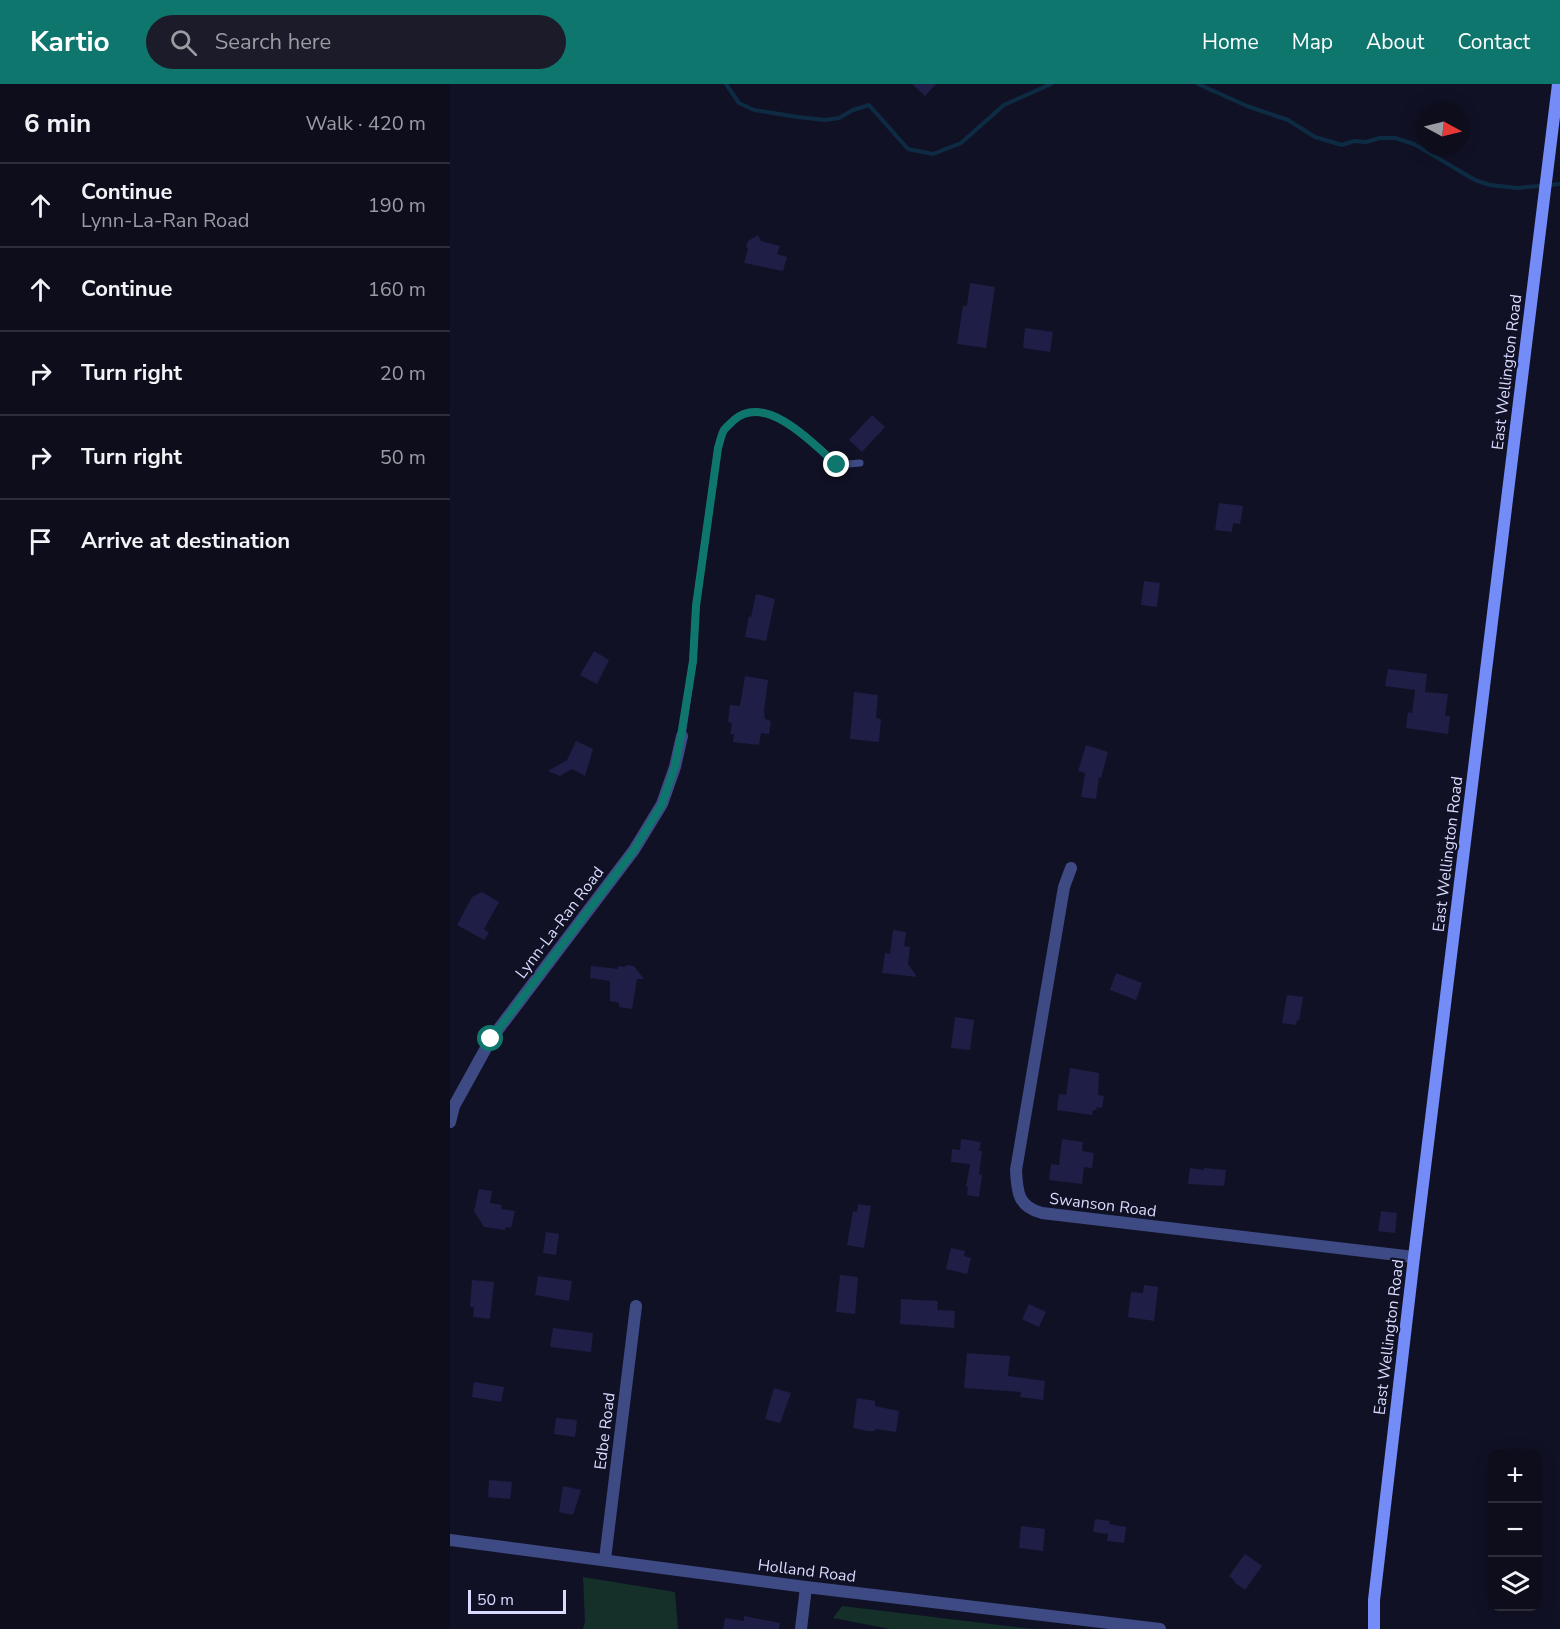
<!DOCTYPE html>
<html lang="en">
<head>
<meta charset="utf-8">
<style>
  :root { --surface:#0d0d1c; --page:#1b1b29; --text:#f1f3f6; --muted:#9a9ca3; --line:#2d2d3b; --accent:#0f766e }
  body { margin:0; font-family:"Nunito Sans",sans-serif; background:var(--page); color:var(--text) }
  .controls { position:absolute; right:18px; bottom:18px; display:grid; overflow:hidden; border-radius:12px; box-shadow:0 3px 15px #0003 }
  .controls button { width:54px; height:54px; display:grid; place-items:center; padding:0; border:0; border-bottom:2px solid var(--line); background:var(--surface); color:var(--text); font:30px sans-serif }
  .compass { position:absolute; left:966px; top:18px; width:54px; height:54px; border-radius:50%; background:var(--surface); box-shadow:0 3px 15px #0003; rotate:97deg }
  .scale { position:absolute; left:18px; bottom:15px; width:98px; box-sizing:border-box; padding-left:6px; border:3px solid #d8dbfd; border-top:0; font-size:16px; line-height:21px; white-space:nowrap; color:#d8dbfd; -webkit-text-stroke:4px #111126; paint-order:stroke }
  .stop { position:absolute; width:18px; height:18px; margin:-14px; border:4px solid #0f766e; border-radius:50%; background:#fff }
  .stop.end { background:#0f766e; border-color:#fff; box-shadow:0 2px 6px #0008 }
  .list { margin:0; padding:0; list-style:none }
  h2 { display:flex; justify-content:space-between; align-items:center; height:78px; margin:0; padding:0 24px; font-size:26px }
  h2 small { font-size:20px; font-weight:400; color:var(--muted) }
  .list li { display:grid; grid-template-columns:39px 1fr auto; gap:18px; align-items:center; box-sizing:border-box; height:84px; padding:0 24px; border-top:2px solid var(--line) }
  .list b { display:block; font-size:22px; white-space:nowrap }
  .list p { margin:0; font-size:20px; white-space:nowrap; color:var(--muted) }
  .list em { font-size:20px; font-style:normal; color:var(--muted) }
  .icon { flex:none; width:33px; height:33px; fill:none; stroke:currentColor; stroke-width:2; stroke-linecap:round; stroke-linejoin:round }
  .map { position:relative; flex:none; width:1110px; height:1545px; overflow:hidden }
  header { display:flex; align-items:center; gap:36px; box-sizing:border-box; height:84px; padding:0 30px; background:var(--accent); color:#fff }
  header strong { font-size:28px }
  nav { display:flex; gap:33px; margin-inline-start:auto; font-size:21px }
  .search { width:420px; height:54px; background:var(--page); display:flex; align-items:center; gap:15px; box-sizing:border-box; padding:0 21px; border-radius:33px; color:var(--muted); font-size:22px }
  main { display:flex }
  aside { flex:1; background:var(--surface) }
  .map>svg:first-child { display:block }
  .green { fill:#143029 }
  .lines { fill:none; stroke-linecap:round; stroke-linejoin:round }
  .stream { stroke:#0d2c43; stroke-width:4 }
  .building { fill:#1e1e46 }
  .lane { stroke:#3e4a83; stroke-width:7 }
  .street { stroke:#3e4a83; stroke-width:12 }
  .secondary { stroke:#748cf8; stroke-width:12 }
  .route { stroke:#0f766e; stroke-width:8 }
  .labels { text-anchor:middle; stroke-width:4.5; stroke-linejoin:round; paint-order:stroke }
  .street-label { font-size:16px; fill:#d8dbfd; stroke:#111126 }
</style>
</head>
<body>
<header>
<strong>Kartio</strong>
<div class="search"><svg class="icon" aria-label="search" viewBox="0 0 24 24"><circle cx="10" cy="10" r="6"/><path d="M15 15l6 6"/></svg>Search here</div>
<nav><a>Home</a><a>Map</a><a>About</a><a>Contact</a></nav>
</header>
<main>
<aside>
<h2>6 min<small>Walk · 420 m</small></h2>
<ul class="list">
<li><svg class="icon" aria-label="ahead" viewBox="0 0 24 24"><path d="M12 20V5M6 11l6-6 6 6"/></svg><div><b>Continue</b><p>Lynn-La-Ran Road</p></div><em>190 m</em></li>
<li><svg class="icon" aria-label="ahead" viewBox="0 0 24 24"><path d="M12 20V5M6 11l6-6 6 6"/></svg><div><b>Continue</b></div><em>160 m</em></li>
<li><svg class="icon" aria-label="right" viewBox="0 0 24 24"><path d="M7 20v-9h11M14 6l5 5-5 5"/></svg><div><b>Turn right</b></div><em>20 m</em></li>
<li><svg class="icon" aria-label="right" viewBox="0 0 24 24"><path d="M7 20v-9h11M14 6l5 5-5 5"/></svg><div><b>Turn right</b></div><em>50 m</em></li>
<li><svg class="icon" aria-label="arrive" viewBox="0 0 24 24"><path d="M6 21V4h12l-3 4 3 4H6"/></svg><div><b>Arrive at destination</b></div></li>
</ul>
</aside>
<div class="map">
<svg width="1110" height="1545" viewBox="0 0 1110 1545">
  <rect width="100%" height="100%" fill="#111126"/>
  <path class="green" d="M133 1493 225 1508 228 1545H133L135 1537Z
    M392 1522 583 1545H440L383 1534Z"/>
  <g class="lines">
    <path class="stream" d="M276 0 289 19 304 26 348 33 375 36 389 34 403 26 419 21 458 65 483 70 511 59 554 21 601 0
      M748 0 797 22 838 36 865 53 892 61 904 57 916 58 930 54H945L964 60 1025 96 1040 101 1067 104 1110 100"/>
  </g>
  <path class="building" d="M462 0H486L475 12Z
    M308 151 311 157 330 162 327 170 337 173 333 187 294 179 298 165 296 162 298 157Z
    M520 199 545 203 536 264 507 260 513 222H517Z
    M575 244 603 248 600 268 573 264Z
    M422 331 435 343 412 368 399 356Z
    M769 419 793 422 790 440 783 439 782 448 765 446Z
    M694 497 710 499 707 523 691 521Z
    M306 510 325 515 316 557 295 553 299 532 301 533Z
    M144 567 159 576 147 600 130 591Z
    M938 585 977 590 975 608 998 610 995 632H1000L998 650 956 644 958 628 962 629 965 606 935 602Z
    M295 592 318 596 314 627 315 635 321 637 319 650 311 649 309 661 283 658 284 650H280L282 639 278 638 280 621 290 622Z
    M404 608 428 611 426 634 431 635 429 658 400 655Z
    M126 657 143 665 135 692 122 685 110 692 98 687 117 676Z
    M636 661 658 668 651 694 649 693 646 715 631 713 635 689 628 687Z
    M32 808 49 818 34 845 39 849 34 856 7 841 22 813Z
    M443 846 456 848 454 862 460 863 458 880 467 893 432 889 435 869 440 870Z
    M177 881 184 882 194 895H187L182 925 169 923V919L160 917V897L140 894 141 882 168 885V882L174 883Z
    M666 889 692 899 686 916 660 906Z
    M837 911 853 913 849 937 847 936 846 941 832 939Z
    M505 933 524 936 520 966 501 964Z
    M620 984 649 989 648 1011 654 1012 652 1024 647 1023 646 1026H643L642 1031 607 1026 609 1010 616 1011Z
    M511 1055 531 1058 529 1067H532L529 1090 532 1091 529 1113 517 1111 518 1103H516L520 1080 501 1078 502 1065 510 1066Z
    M612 1055 633 1058 632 1067 644 1069 642 1084 634 1083 632 1100 599 1096 601 1080 609 1081Z
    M740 1084 754 1086V1084L776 1086 774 1102 738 1100Z
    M29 1105 42 1107 40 1119 52 1121 51 1125 65 1127 61 1144 56 1143 55 1146 34 1143 24 1127Z
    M408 1120 421 1122 414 1164 397 1161 403 1127 407 1128Z
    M931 1127 947 1129 945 1149 928 1147Z
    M96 1148 109 1150 106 1171 93 1169Z
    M501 1164 515 1167 514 1172 521 1174 517 1190 496 1185Z
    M390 1191 408 1193 405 1230 386 1228Z
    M88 1192 122 1197 119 1217 85 1211Z
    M22 1196 44 1198 40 1235 23 1233 24 1223H20Z
    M694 1201 708 1203 704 1237 678 1233 681 1208 693 1209Z
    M451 1215 488 1217 487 1226 505 1227 504 1244 450 1240Z
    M579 1220 596 1228 589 1243 572 1235Z
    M103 1244 143 1249 141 1268 100 1263Z
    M517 1269 560 1272 558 1292 595 1297 593 1316 570 1313 571 1308 514 1304Z
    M24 1298 54 1303 51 1318 22 1313Z
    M324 1304 341 1309 330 1339 315 1335Z
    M407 1314 425 1317V1322L449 1327 446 1348 425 1345V1347H418L403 1344Z
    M106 1334 127 1336 125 1353 104 1350Z
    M39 1396 62 1398 60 1415 38 1413Z
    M113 1402 131 1406 123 1431 109 1428Z
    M645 1435 660 1437 659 1440 676 1443 674 1459 657 1457 658 1450 643 1448Z
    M571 1442 595 1445 593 1467 569 1464Z
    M795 1470 812 1482 795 1506 784 1498 785 1497 779 1492Z
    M294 1532 330 1539 329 1545H273L275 1534 294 1537Z"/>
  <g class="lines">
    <path class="lane" d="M232 652 243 577 246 522 268 364C270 358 271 351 274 346 277 342 281 339 284 336 316 308 365 361 387 381L410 379"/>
    <path class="street" d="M621 784 614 803 566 1086C567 1108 568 1123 592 1129L964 1173
      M0 1038 4 1022 41 955 184 766 212 720 225 683 232 652
      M0 1456 356 1503 710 1545
      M155 1475 186 1222
      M351 1545 356 1503"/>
    <path class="secondary" d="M924 1545V1516L964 1173 1108 0"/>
  </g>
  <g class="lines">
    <path class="route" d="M41 955 184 766 212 720 225 682 231 652 243 577 246 522 268 364C270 358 271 351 274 346 277 342 281 339 284 336 316 308 365 361 387 381"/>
  </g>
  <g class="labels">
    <g class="street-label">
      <text transform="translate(1056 288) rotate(-83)" y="6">East Wellington Road</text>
      <text transform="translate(997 770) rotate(-83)" y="6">East Wellington Road</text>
      <text transform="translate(109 838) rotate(-53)" y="6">Lynn-La-Ran Road</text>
      <text transform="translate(653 1120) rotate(7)" y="6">Swanson Road</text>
      <text transform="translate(938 1253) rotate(-83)" y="6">East Wellington Road</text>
      <text transform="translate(154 1347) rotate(-83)" y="6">Edbe Road</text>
      <text transform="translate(357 1486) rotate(7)" y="6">Holland Road</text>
    </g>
  </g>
</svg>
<div class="controls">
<button>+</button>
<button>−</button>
<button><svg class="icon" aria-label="layers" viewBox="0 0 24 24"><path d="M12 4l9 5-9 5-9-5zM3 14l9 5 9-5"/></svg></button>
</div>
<svg class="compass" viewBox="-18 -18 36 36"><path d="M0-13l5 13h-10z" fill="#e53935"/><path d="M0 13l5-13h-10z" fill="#9a9ca3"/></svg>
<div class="scale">50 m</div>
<div class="stop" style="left:41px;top:955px"></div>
<div class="stop end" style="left:387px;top:381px"></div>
</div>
</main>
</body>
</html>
